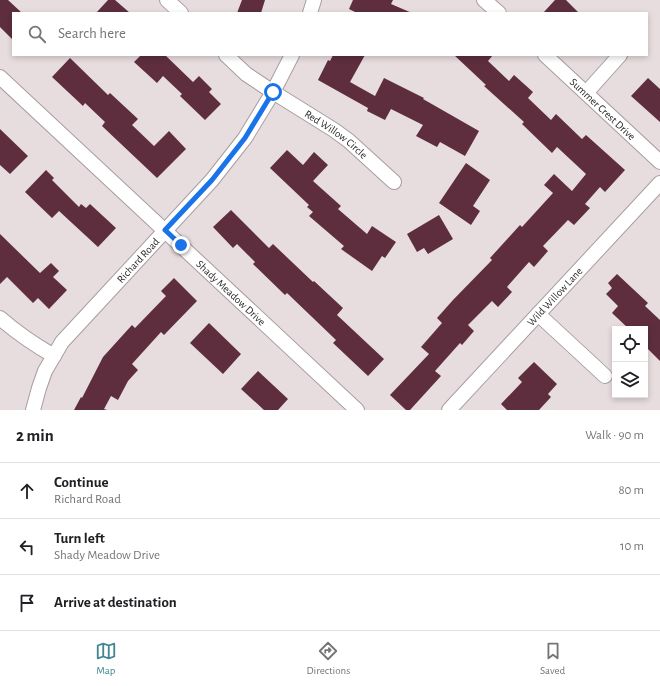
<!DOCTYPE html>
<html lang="en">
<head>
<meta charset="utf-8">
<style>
  :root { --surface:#fff; --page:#f6f6f6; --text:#202124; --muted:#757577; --line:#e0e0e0; --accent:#408692 }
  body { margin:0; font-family:"Alegreya Sans",sans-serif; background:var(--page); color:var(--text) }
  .controls { position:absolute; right:12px; bottom:12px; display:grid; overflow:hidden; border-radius:0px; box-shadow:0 2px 6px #0003 }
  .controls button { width:36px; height:36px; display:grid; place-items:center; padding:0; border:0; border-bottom:1px solid var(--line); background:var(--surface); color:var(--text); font:20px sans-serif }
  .stop { position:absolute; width:12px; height:12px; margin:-9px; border:3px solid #1a73e8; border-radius:50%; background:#fff }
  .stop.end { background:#1a73e8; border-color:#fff; box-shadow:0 1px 4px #0008 }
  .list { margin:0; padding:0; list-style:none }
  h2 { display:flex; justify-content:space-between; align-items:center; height:52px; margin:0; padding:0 16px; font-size:17px }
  h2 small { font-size:13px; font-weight:400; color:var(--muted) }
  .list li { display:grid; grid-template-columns:26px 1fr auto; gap:12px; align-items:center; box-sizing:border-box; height:56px; padding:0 16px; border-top:1px solid var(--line) }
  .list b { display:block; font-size:15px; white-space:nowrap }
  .list p { margin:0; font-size:13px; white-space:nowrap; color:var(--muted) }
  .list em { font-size:13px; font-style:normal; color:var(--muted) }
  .icon { flex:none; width:22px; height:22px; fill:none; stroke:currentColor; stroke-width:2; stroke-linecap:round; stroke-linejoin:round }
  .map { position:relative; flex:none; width:660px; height:410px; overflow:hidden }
  .search { position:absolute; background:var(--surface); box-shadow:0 2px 6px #0003; left:12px; right:12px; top:12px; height:44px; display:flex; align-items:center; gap:10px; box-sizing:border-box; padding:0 14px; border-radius:0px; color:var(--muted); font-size:15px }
  .sheet { height:220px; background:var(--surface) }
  nav { display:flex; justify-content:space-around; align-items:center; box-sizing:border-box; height:56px; border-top:1px solid var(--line); background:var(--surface); font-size:11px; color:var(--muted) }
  nav a { display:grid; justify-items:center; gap:2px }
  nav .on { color:var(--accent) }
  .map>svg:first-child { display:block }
  .building { fill:#5e2e3e }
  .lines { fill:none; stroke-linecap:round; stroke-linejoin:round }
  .minor-casing { stroke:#a89da0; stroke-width:16 }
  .minor { stroke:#fff; stroke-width:14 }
  .route { stroke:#1a73e8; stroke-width:5 }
  .labels { text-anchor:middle; stroke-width:4; stroke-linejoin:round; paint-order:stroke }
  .street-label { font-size:11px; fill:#2c2829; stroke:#f4e9ec }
</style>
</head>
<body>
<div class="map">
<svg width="660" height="410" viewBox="0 0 660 410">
  <rect width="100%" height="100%" fill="#e7dcde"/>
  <path class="building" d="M0 0H8L22 13H13V40L0 27Z
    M108 0H115L130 13H96Z
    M242 0H265L261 13H237Z
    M353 0H393L391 4 412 13H357L349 9Z
    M555 0H566L579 13H543Z
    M141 55H165L193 82 199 76 212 89 209 92 221 104 205 120 180 96 182 94 163 76 157 83 134 62Z
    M333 55H365L350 82 375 96 384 78 424 98 423 99 479 131 465 156 440 142 437 147 416 136 423 125 391 109 385 120 367 111 368 108 318 80 328 60 330 61Z
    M454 55H493L488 61 509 81 514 75 533 92 528 98 551 120 556 114 582 139 586 135 625 170 605 192 600 187 585 204 590 208 574 225 568 220 543 246 548 251 534 267 529 262 507 287 512 292 498 307 492 301 468 325 474 331 462 345 460 343 435 371 441 376 410 410H406L390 395 429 354 421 347 442 323 437 318 453 300 492 260 490 258 520 225 522 227 553 193 544 185 554 174 572 191 586 174 557 147 552 153 522 124 524 122 484 86 486 85Z
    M70 58 108 95 110 93 138 119 132 125 154 146 169 131 186 149 157 178 102 126 105 122 85 103 83 106 52 77Z
    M648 78 660 89V122L631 96Z
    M0 129 28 156 10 174 0 165Z
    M287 150 303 165 314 152 328 165 313 181 341 206 338 209 367 234 372 226 396 242 385 258 382 256 372 271 341 249 344 246 309 216 313 212 307 207 309 205 270 168Z
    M466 163 490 180 473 206 480 211 471 225 439 203Z
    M46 170 54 178 52 180 79 207 81 204 86 208 90 204 116 228 98 247 59 211 52 218 25 192Z
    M231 210 269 248 273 244 313 282 314 281 343 308 337 315 384 359 368 376 333 343 336 340 287 293 285 295 253 264 255 262 237 244 233 248 213 227Z
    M439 215 453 239 428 254 424 248 417 252 407 234Z
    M0 234 40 273 51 263 59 271 53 277 67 290 49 309 38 298 33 303 7 277 0 284Z
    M617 274 648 303 645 306 660 320V361L645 346V329H629L612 313 618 306 606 294 612 288 608 283Z
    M174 278 197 301 164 335 161 332 132 364 138 370 128 381 118 400 111 396 104 409 107 410H74L81 397 82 398 103 357 132 325 135 328 166 296 161 291Z
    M209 323 241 354 223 374 190 343Z
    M534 362 557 384 548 394 551 397 539 410H507L501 404 522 382 518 378Z
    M258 371 288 399 278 410H264L241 389Z"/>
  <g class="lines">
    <g class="minor-casing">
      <g id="minor">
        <path d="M167 0 181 13"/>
        <path d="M484 0 499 13"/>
        <path d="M310 13 314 0"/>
        <path id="s1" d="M226 55 246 74 273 92 334 130 349 141 394 182"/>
        <path id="s2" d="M545 55 660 162"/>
        <path id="s3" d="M0 77 357 410"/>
        <path d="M586 93 620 55"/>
        <path d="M538 314 605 376"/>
        <path d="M0 318C17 333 35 345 54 356"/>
        <path id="s4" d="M33 410 39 388 45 371 62 342 212 180 245 138 273 92 292 55"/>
        <path id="s5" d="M449 410 660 183"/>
      </g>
    </g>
    <use href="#minor" class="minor"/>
  </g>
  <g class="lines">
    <path class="route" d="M181 245 165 230 212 180 245 138 273 92"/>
  </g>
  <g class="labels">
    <g class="street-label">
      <text dy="4" stroke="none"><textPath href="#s2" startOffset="79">Summer Crest Drive</textPath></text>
      <text dy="4" stroke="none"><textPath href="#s1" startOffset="136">Red Willow Circle</textPath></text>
      <text dy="4" stroke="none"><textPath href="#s4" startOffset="186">Richard Road</textPath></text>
      <text dy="4" stroke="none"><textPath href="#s3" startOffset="316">Shady Meadow Drive</textPath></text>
      <text dy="4" stroke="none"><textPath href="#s5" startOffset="155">Wild Willow Lane</textPath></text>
    </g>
  </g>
</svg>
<div class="controls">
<button><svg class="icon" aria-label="locate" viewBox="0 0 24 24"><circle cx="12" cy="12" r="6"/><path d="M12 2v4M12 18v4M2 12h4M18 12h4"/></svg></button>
<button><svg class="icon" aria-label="layers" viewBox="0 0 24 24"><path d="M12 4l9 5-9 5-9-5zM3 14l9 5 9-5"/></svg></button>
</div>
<div class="stop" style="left:273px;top:92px"></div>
<div class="stop end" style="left:181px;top:245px"></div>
<div class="search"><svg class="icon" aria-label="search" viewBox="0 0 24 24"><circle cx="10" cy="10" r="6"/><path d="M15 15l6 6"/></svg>Search here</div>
</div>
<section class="sheet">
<h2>2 min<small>Walk · 90 m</small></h2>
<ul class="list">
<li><svg class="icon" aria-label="ahead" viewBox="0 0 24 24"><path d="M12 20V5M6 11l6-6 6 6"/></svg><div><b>Continue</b><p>Richard Road</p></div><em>80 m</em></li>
<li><svg class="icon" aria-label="left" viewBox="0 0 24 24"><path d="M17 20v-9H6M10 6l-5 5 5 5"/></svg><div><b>Turn left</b><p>Shady Meadow Drive</p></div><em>10 m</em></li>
<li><svg class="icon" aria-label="arrive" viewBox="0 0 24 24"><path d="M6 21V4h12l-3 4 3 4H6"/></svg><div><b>Arrive at destination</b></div></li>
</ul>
</section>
<nav>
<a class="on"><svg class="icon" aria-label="map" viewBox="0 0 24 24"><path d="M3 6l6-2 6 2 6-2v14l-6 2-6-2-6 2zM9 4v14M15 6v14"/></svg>Map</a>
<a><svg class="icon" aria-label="directions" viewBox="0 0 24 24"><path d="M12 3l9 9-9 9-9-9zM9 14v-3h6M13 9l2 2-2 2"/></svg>Directions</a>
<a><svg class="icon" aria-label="saved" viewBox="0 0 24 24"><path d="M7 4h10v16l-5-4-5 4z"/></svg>Saved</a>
</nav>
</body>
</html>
